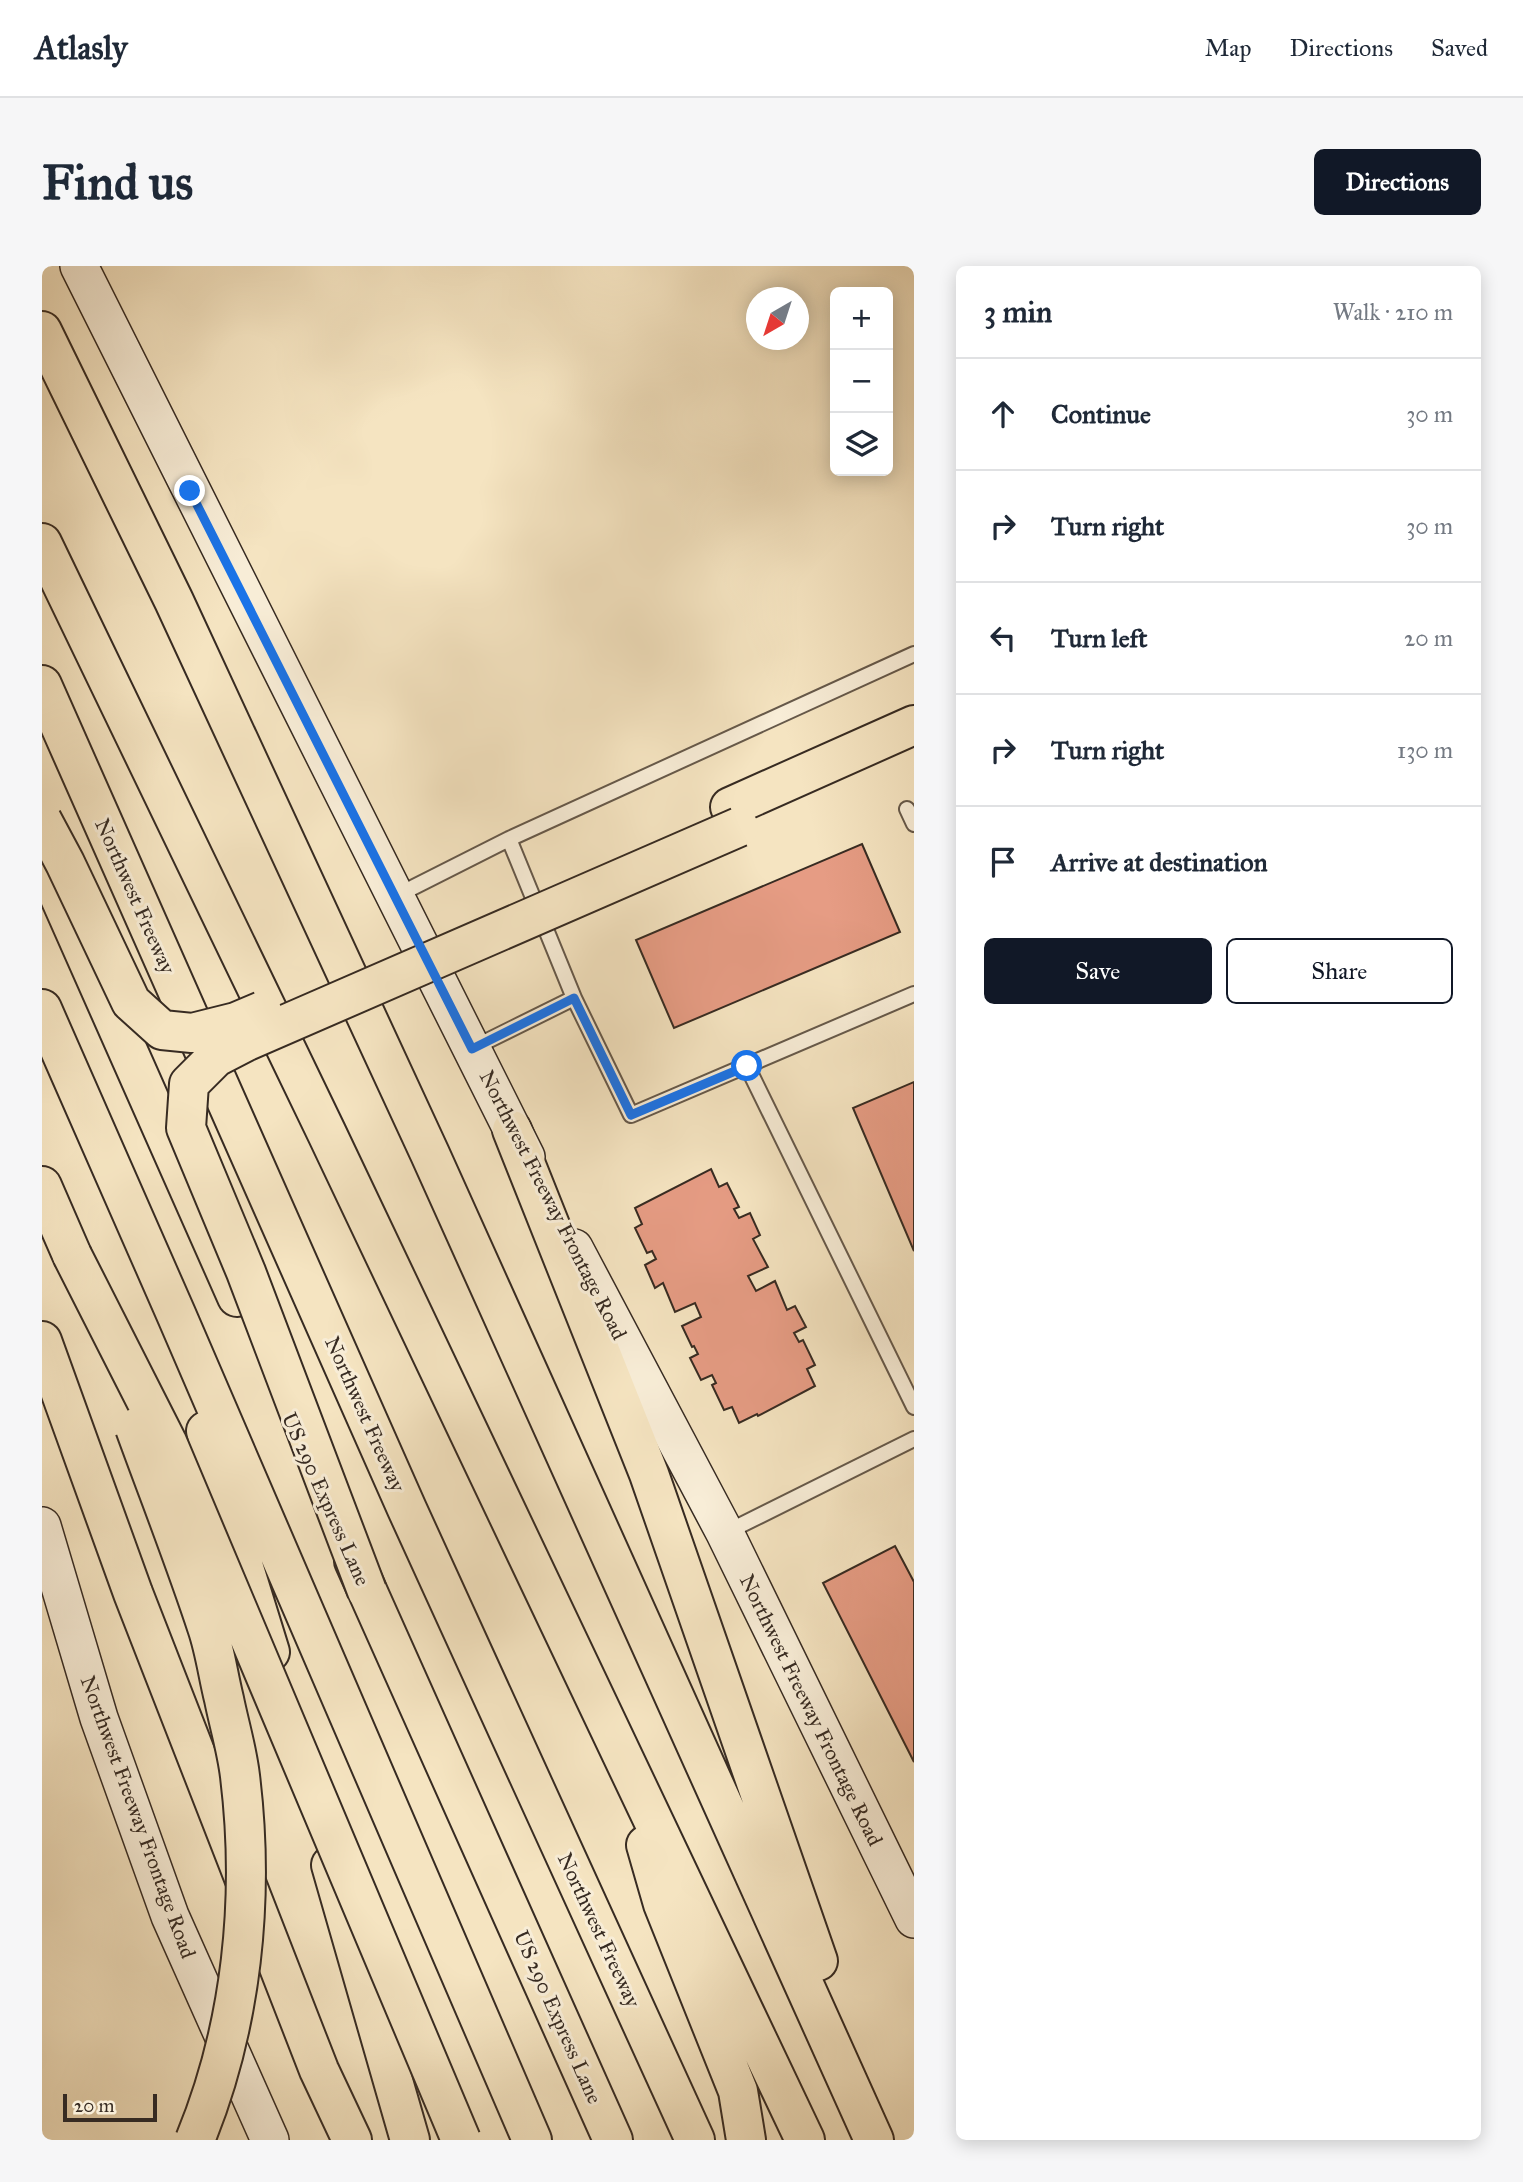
<!DOCTYPE html>
<html lang="en">
<head>
<meta charset="utf-8">
<style>
  :root { --surface:#fff; --page:#f6f6f7; --text:#1f2937; --muted:#747a83; --line:#e0e1e3; --accent:#111827 }
  body { margin:0; font-family:"IM FELL Great Primer",serif; background:var(--page); color:var(--text) }
  .controls { position:absolute; right:21px; top:21px; display:grid; overflow:hidden; border-radius:10px; box-shadow:0 4px 18px #0003 }
  .controls button { width:63px; height:63px; display:grid; place-items:center; padding:0; border:0; border-bottom:2px solid var(--line); background:var(--surface); color:var(--text); font:35px sans-serif }
  .compass { position:absolute; left:704px; top:21px; width:63px; height:63px; border-radius:50%; background:var(--surface); box-shadow:0 4px 18px #0003; rotate:219deg }
  .scale { position:absolute; left:21px; bottom:18px; width:94px; box-sizing:border-box; padding-left:7px; border:4px solid #372b22; border-top:0; font-size:19px; line-height:24px; white-space:nowrap; color:#372b22; -webkit-text-stroke:5px #f8edd7; paint-order:stroke }
  .stop { position:absolute; width:21px; height:21px; margin:-16px; border:5px solid #1a73e8; border-radius:50%; background:#fff }
  .stop.end { background:#1a73e8; border-color:#fff; box-shadow:0 2px 7px #0008 }
  .list { margin:0; padding:0; list-style:none }
  h2 { display:flex; justify-content:space-between; align-items:center; height:91px; margin:0; padding:0 28px; font-size:30px }
  h2 small { font-size:23px; font-weight:400; color:var(--muted) }
  .list li { display:grid; grid-template-columns:46px 1fr auto; gap:21px; align-items:center; box-sizing:border-box; height:112px; padding:0 28px; border-top:2px solid var(--line) }
  .list b { display:block; font-size:26px; white-space:nowrap }
  .list em { font-size:23px; font-style:normal; color:var(--muted) }
  .actions { display:flex; gap:14px; padding:21px 28px }
  .actions a { flex:1; padding:16px 0; border:2px solid var(--accent); border-radius:10px; text-align:center; font-size:24px; color:var(--accent) }
  .actions .main { background:var(--accent); color:#fff }
  .icon { flex:none; width:38px; height:38px; fill:none; stroke:currentColor; stroke-width:2; stroke-linecap:round; stroke-linejoin:round }
  .map { position:relative; flex:none; width:872px; height:1874px; overflow:hidden; border-radius:10px }
  header { display:flex; align-items:center; gap:42px; box-sizing:border-box; height:98px; padding:0 35px; background:var(--surface); border-bottom:2px solid var(--line) }
  header strong { font-size:33px }
  nav { display:flex; gap:38px; margin-inline-start:auto; font-size:24px }
  .intro { display:flex; align-items:center; justify-content:space-between; box-sizing:border-box; height:168px; padding:0 42px }
  h1 { margin:0; font-size:49px }
  .button { padding:18px 32px; border-radius:10px; background:var(--accent); color:#fff; font-size:24px; font-weight:700 }
  main { display:flex; gap:42px; padding:0 42px }
  aside { flex:1; background:var(--surface); border-radius:10px; box-shadow:0 4px 18px #0003 }
  .map>svg:first-child { display:block }
  .building { fill:#e69c84; stroke:#372b22; stroke-width:2 }
  .lines { fill:none; stroke-linecap:round; stroke-linejoin:round }
  .lane-casing { stroke:#66594a; stroke-width:18 }
  .secondary-casing { stroke:#372b22; stroke-width:40 }
  .highway-casing { stroke:#372b22; stroke-width:42 }
  .lane { stroke:#f8edd7; stroke-width:14 }
  .secondary { stroke:#f8edd7; stroke-width:37 }
  .highway { stroke:#f5e4c1; stroke-width:38 }
  .highway-bridge-casing { stroke:#372b22; stroke-width:42; stroke-linecap:butt }
  .highway-bridge { stroke:#f5e4c1; stroke-width:38 }
  .route { stroke:#1a73e8; stroke-width:9 }
  .labels { text-anchor:middle; stroke-width:6; stroke-linejoin:round; paint-order:stroke }
  .street-label { font-size:21px; fill:#372b22; stroke:#f8edd7 }
</style>
</head>
<body>
<header>
<strong>Atlasly</strong>
<nav><a>Map</a><a>Directions</a><a>Saved</a></nav>
</header>
<div class="intro"><h1>Find us</h1><a class="button">Directions</a></div>
<main>
<div class="map">
<svg width="872" height="1874" viewBox="0 0 872 1874">
  <rect width="100%" height="100%" fill="#f5e4c1"/>
  <filter id="stains"><feTurbulence type="fractalNoise" baseFrequency=".00286" numOctaves="4"/><feColorMatrix values="0 0 0 0 .2 0 0 0 0 .09 0 0 0 0 .02 0 0 0 .5 -.17"/></filter>
  <radialGradient id="worn" r=".72"><stop offset=".6" stop-color="#630" stop-opacity="0"/><stop offset="1" stop-color="#630" stop-opacity=".3"/></radialGradient>
  <path class="building" d="M820 578 858 666 632 762 594 674Z
    M872 816V985L811 842Z
    M669 903 677 921 685 917 697 941 692 943 697 952 708 947 718 969 711 973 726 1001 706 1010 714 1025 733 1015 745 1044 753 1040 764 1061 752 1067 757 1076 761 1074 773 1099 765 1103 773 1120 716 1150 715 1148 697 1157 690 1141 682 1144 670 1119 674 1117 670 1109 659 1114 648 1092 656 1088 652 1080 650 1081 640 1060 659 1051 653 1037 633 1046 621 1017 613 1022 603 999 614 993 610 985 605 987 593 962 600 958 593 942Z
    M853 1280 872 1316V1496L781 1317Z"/>
  <g class="lines">
    <g class="lane-casing">
      <path id="lane" d="M865 543 872 558
        M467 573 532 732
        M354 630 467 573 872 388
        M431 782 532 732 589 849 872 728
        M705 800 872 1141
        M683 1267 872 1173"/>
    </g>
    <g class="secondary-casing">
      <path id="secondary" d="M37 0 484 891
        M532 982 683 1267 872 1653
        M0 1260 57 1452 128 1650 228 1874"/>
    </g>
    <g class="highway-casing">
      <path id="highway" d="M0 65 132 335 388 888 832 1874
        M0 277C257 808 513 1340 763 1874
        M0 419 365 1243 653 1874
        M688 541 872 459
        M0 591 195 1031
        M0 743 134 1048 490 1874
        M470 864 607 1208 776 1695
        M0 920 30 989
        M0 1075 91 1327 277 1804 310 1874
        M164 1165 186 1250 228 1386
        M312 1295 571 1874
        M604 1579 621 1638 696 1825 704 1874
        M289 1599 368 1874"/>
    </g>
    <use href="#lane" class="lane"/>
    <use href="#secondary" class="secondary"/>
    <use href="#highway" class="highway"/>
    <g class="highway-bridge-casing">
      <path id="highway-bridge" d="M0 554 23 597 89 736 120 764 150 767 194 756 220 745
        M30 989 125 1176 419 1874
        M93 1162C117 1228 143 1294 165 1361 173 1384 176 1409 182 1433 187 1458 195 1484 198 1510 213 1632 200 1760 153 1874
        M325 1325 204 1006 144 862 147 818 174 791 203 776 697 561"/>
    </g>
    <use href="#highway-bridge" class="highway-bridge"/>
  </g>
  <g class="lines">
    <path class="route" d="M148 225 430 783 532 732 589 849 705 800"/>
  </g>
  <g class="labels">
    <g class="street-label">
      <text transform="translate(93 630) rotate(66)" y="7">Northwest Freeway</text>
      <text transform="translate(511 939) rotate(63)" y="7">Northwest Freeway Frontage Road</text>
      <text transform="translate(323 1148) rotate(66)" y="7">Northwest Freeway</text>
      <text transform="translate(284 1233) rotate(66)" y="7">US 290 Express Lane</text>
      <text transform="translate(769 1444) rotate(64)" y="7">Northwest Freeway Frontage Road</text>
      <text transform="translate(96 1551) rotate(70)" y="7">Northwest Freeway Frontage Road</text>
      <text transform="translate(557 1664) rotate(65)" y="7">Northwest Freeway</text>
      <text transform="translate(516 1751) rotate(66)" y="7">US 290 Express Lane</text>
    </g>
  </g>
  <rect width="100%" height="100%" filter="url(#stains)"/>
  <rect width="100%" height="100%" fill="url(#worn)"/>
</svg>
<div class="controls">
<button>+</button>
<button>−</button>
<button><svg class="icon" aria-label="layers" viewBox="0 0 24 24"><path d="M12 4l9 5-9 5-9-5zM3 14l9 5 9-5"/></svg></button>
</div>
<svg class="compass" viewBox="-18 -18 36 36"><path d="M0-13l5 13h-10z" fill="#e53935"/><path d="M0 13l5-13h-10z" fill="#747a83"/></svg>
<div class="scale">20 m</div>
<div class="stop" style="left:705px;top:800px"></div>
<div class="stop end" style="left:148px;top:225px"></div>
</div>
<aside>
<h2>3 min<small>Walk · 210 m</small></h2>
<ul class="list">
<li><svg class="icon" aria-label="ahead" viewBox="0 0 24 24"><path d="M12 20V5M6 11l6-6 6 6"/></svg><div><b>Continue</b></div><em>30 m</em></li>
<li><svg class="icon" aria-label="right" viewBox="0 0 24 24"><path d="M7 20v-9h11M14 6l5 5-5 5"/></svg><div><b>Turn right</b></div><em>30 m</em></li>
<li><svg class="icon" aria-label="left" viewBox="0 0 24 24"><path d="M17 20v-9H6M10 6l-5 5 5 5"/></svg><div><b>Turn left</b></div><em>20 m</em></li>
<li><svg class="icon" aria-label="right" viewBox="0 0 24 24"><path d="M7 20v-9h11M14 6l5 5-5 5"/></svg><div><b>Turn right</b></div><em>130 m</em></li>
<li><svg class="icon" aria-label="arrive" viewBox="0 0 24 24"><path d="M6 21V4h12l-3 4 3 4H6"/></svg><div><b>Arrive at destination</b></div></li>
</ul>
<div class="actions"><a class="main">Save</a><a>Share</a></div>
</aside>
</main>
</body>
</html>
